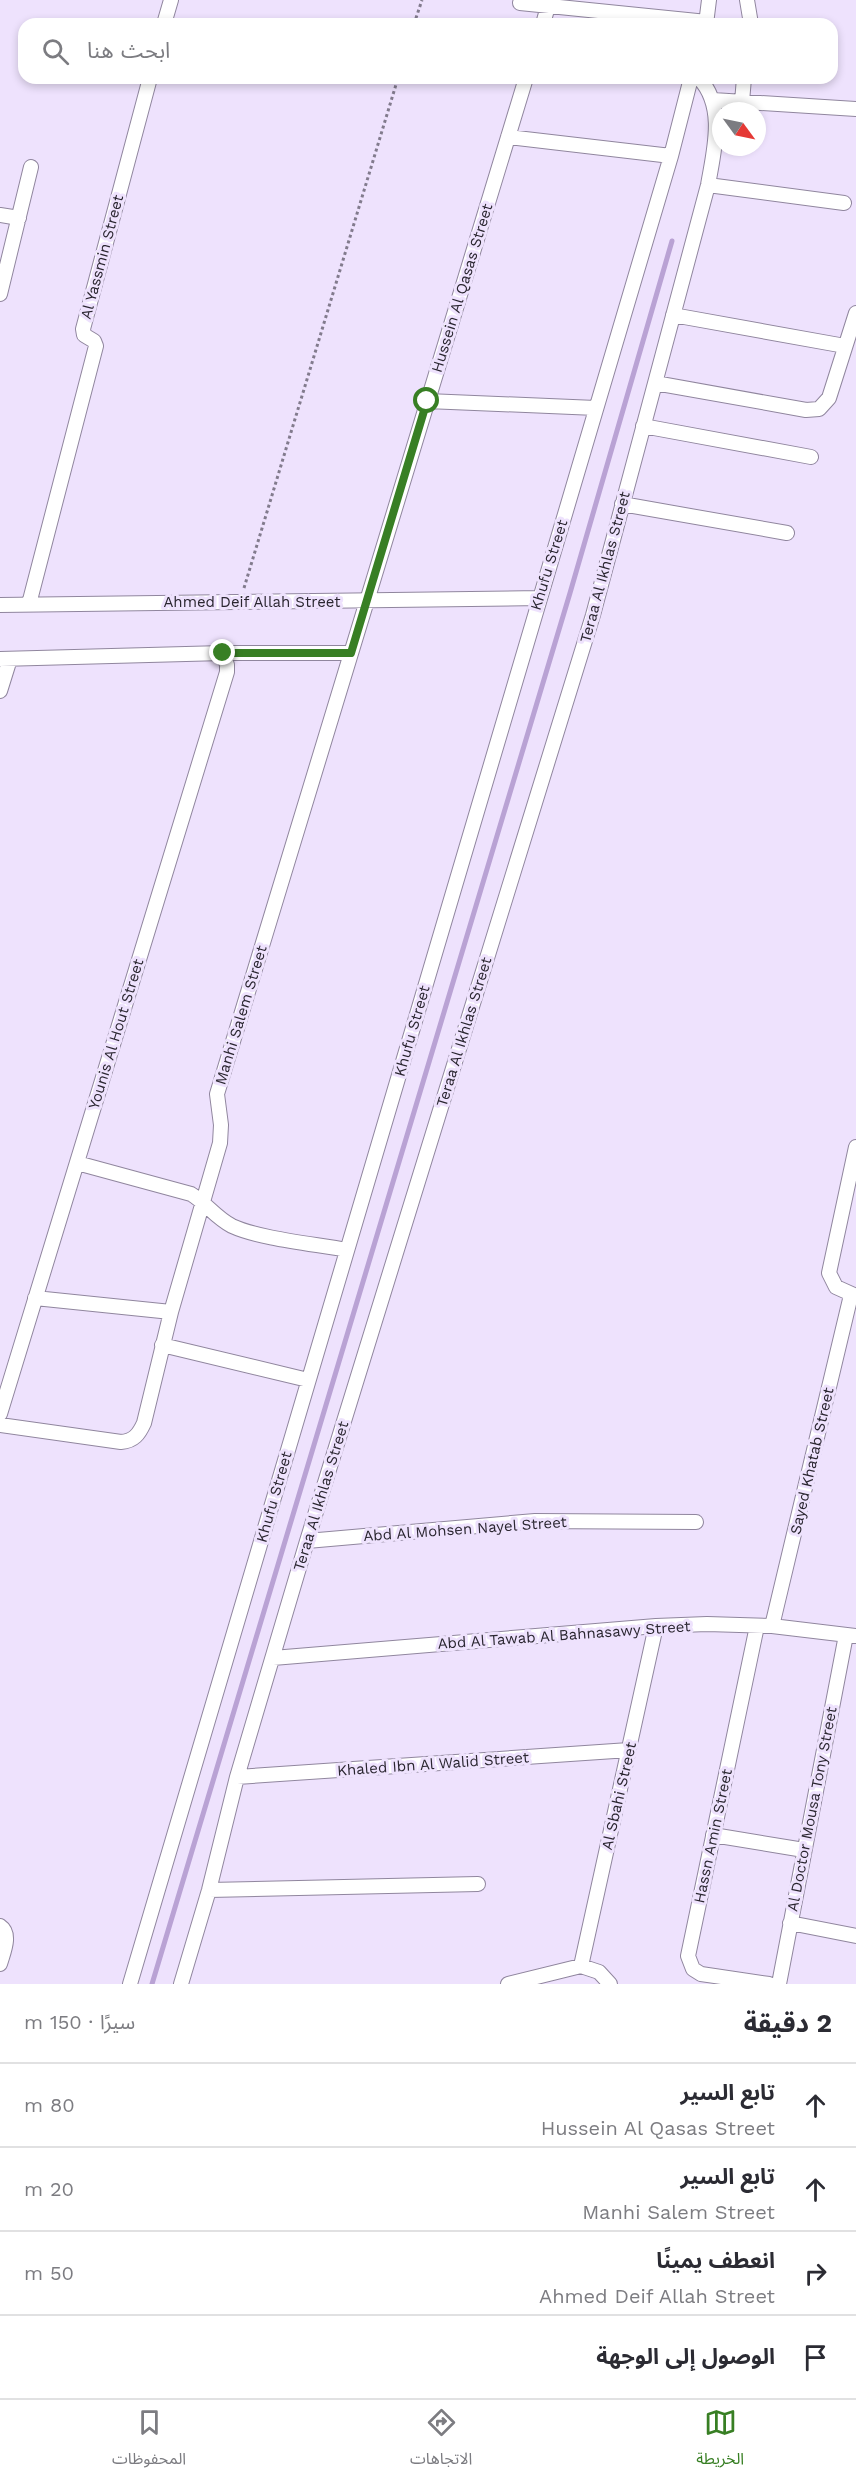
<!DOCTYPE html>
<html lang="ar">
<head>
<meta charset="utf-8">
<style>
  :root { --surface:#fff; --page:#f2f2f3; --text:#2b2b33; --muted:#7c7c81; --line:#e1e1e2; --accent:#387f24 }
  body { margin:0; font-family:"Work Sans","Noto Sans Arabic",sans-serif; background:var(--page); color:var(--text); direction:rtl }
  .compass { position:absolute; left:712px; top:102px; width:54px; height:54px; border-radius:50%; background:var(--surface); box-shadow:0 3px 9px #0003; rotate:123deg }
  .stop { position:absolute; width:18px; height:18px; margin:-14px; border:4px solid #387f24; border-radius:50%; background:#fff }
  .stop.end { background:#387f24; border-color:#fff; box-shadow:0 2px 6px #0008 }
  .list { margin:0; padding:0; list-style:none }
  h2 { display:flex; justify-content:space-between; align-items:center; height:78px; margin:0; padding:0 24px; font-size:26px }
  h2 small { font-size:20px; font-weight:400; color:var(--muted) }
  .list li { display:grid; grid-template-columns:39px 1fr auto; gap:18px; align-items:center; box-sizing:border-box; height:84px; padding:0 24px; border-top:2px solid var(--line) }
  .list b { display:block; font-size:22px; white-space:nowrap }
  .list p { margin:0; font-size:20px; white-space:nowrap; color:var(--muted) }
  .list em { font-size:20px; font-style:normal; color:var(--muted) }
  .icon { flex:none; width:33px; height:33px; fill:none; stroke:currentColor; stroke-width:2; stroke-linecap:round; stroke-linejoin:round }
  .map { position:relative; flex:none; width:856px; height:1984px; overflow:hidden; direction:ltr }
  .search { position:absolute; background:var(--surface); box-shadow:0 3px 9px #0003; left:18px; right:18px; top:18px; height:66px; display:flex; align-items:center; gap:15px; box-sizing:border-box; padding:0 21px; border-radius:18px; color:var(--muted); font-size:22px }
  .sheet { height:414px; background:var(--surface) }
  nav { display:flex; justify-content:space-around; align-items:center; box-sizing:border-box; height:84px; border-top:2px solid var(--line); background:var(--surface); font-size:16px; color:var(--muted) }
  nav a { display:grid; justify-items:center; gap:3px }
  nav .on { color:var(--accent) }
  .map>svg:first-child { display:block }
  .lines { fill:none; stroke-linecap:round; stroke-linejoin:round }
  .stream { stroke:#b9a2d4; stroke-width:5 }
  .street-casing { stroke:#90869e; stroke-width:16 }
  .path { stroke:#827b8d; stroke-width:3; stroke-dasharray:3 3; stroke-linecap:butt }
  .street { stroke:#fff; stroke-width:14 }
  .route { stroke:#387f24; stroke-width:8 }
  .labels { text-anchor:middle; stroke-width:6; stroke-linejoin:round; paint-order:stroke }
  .street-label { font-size:15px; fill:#2a2630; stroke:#eee2fd }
</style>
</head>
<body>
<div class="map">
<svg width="856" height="1984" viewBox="0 0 856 1984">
  <rect width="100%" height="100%" fill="#eee2fd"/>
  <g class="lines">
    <path class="stream" d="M152 1984 570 593 672 241"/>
    <g class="street-casing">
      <path id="street" d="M747 0 751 24
        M520 3 707 22
        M164 24 171 0
        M543 24 548 6
        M706 24 709 0
        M713 100 856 109
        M742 102 744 78
        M508 137 671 156
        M708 185 844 203
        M0 215 19 218
        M0 294 31 167
        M673 315 845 346
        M655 383 806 410 819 409 829 398 856 313
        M427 401 596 408
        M643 426 811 457
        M622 504 787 533
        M29 604 96 346 94 341 84 335 83 329 150 78
        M0 605 540 598
        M0 659 223 653H350
        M0 691 10 659
        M856 1147 829 1273 836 1287 856 1296
        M77 1163 191 1194C206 1203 216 1218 232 1226 260 1239 315 1244 347 1250
        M35 1298 171 1312
        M162 1345 308 1380
        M0 1414 227 672V665L223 653
        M0 1425 121 1442C134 1441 139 1434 144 1423L171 1312 220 1143 221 1125 217 1094 526 78
        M307 1541 535 1521 696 1522
        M757 1626 688 1956 693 1969 701 1974 769 1984
        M772 1626 851 1295
        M273 1658 656 1626 707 1624 772 1626 856 1636
        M237 1777 629 1750
        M713 1835 804 1850
        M209 1890 478 1884
        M790 1923 856 1936
        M0 1926C12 1934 3 1953 0 1964
        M581 1966 656 1626
        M130 1984 671 156 691 78
        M181 1984 209 1890 237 1777 307 1541 593 615 708 185C714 150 726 107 699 78
        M508 1984 581 1966 599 1972 610 1984
        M779 1984 846 1635"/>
    </g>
    <path class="path" d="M414 24 422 0
      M244 588 398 78"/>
    <use href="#street" class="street"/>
  </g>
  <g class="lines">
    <path class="route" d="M223 653H351L427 401"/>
  </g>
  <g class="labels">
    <g class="street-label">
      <text transform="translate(102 257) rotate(-75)" y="5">Al Yassmin Street</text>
      <text transform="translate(462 288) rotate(-73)" y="5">Hussein Al Qasas Street</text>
      <text transform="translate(549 565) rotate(-73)" y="5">Khufu Street</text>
      <text transform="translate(605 567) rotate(-75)" y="5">Teraa Al Ikhlas Street</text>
      <text x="252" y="607">Ahmed Deif Allah Street</text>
      <text transform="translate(241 1015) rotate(-73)" y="5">Manhi Salem Street</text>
      <text transform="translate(412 1031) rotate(-74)" y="5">Khufu Street</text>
      <text transform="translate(464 1032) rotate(-73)" y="5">Teraa Al Ikhlas Street</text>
      <text transform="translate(116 1034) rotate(-73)" y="5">Younis Al Hout Street</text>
      <text transform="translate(812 1461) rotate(-77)" y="5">Sayed Khatab Street</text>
      <text transform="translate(321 1496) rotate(-73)" y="5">Teraa Al Ikhlas Street</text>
      <text transform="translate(274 1497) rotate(-74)" y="5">Khufu Street</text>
      <text transform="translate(465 1529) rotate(-4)" y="5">Abd Al Mohsen Nayel Street</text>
      <text transform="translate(564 1635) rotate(-4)" y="5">Abd Al Tawab Al Bahnasawy Street</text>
      <text transform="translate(433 1764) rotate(-4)" y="5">Khaled Ibn Al Walid Street</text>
      <text transform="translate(619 1796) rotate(-77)" y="5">Al Sbahi Street</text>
      <text transform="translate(812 1809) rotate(-79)" y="5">Al Doctor Mousa Tony Street</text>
      <text transform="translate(713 1836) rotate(-78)" y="5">Hassn Amin Street</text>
    </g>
  </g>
</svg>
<svg class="compass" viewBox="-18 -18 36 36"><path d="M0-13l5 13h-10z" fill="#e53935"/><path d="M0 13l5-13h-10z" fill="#7c7c81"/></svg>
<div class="stop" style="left:427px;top:401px"></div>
<div class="stop end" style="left:223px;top:653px"></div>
<div class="search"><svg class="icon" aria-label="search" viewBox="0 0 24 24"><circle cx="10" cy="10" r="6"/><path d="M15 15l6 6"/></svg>ابحث هنا</div>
</div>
<section class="sheet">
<h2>2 دقيقة<small>سيرًا · 150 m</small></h2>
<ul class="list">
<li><svg class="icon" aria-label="ahead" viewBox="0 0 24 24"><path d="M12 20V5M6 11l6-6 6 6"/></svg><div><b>تابع السير</b><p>Hussein Al Qasas Street</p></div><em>80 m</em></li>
<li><svg class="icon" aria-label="ahead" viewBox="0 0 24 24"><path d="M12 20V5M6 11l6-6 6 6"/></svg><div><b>تابع السير</b><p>Manhi Salem Street</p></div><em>20 m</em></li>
<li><svg class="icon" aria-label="right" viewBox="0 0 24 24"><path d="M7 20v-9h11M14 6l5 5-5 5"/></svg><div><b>انعطف يمينًا</b><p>Ahmed Deif Allah Street</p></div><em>50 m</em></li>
<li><svg class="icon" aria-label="arrive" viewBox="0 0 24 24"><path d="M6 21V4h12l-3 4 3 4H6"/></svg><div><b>الوصول إلى الوجهة</b></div></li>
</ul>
</section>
<nav>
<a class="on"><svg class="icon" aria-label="map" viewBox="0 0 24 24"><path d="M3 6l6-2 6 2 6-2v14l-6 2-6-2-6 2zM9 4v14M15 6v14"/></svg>الخريطة</a>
<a><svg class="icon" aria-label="directions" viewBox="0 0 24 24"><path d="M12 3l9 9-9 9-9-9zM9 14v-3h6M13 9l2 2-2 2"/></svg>الاتجاهات</a>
<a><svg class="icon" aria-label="saved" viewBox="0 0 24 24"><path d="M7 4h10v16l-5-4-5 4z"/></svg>المحفوظات</a>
</nav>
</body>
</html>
